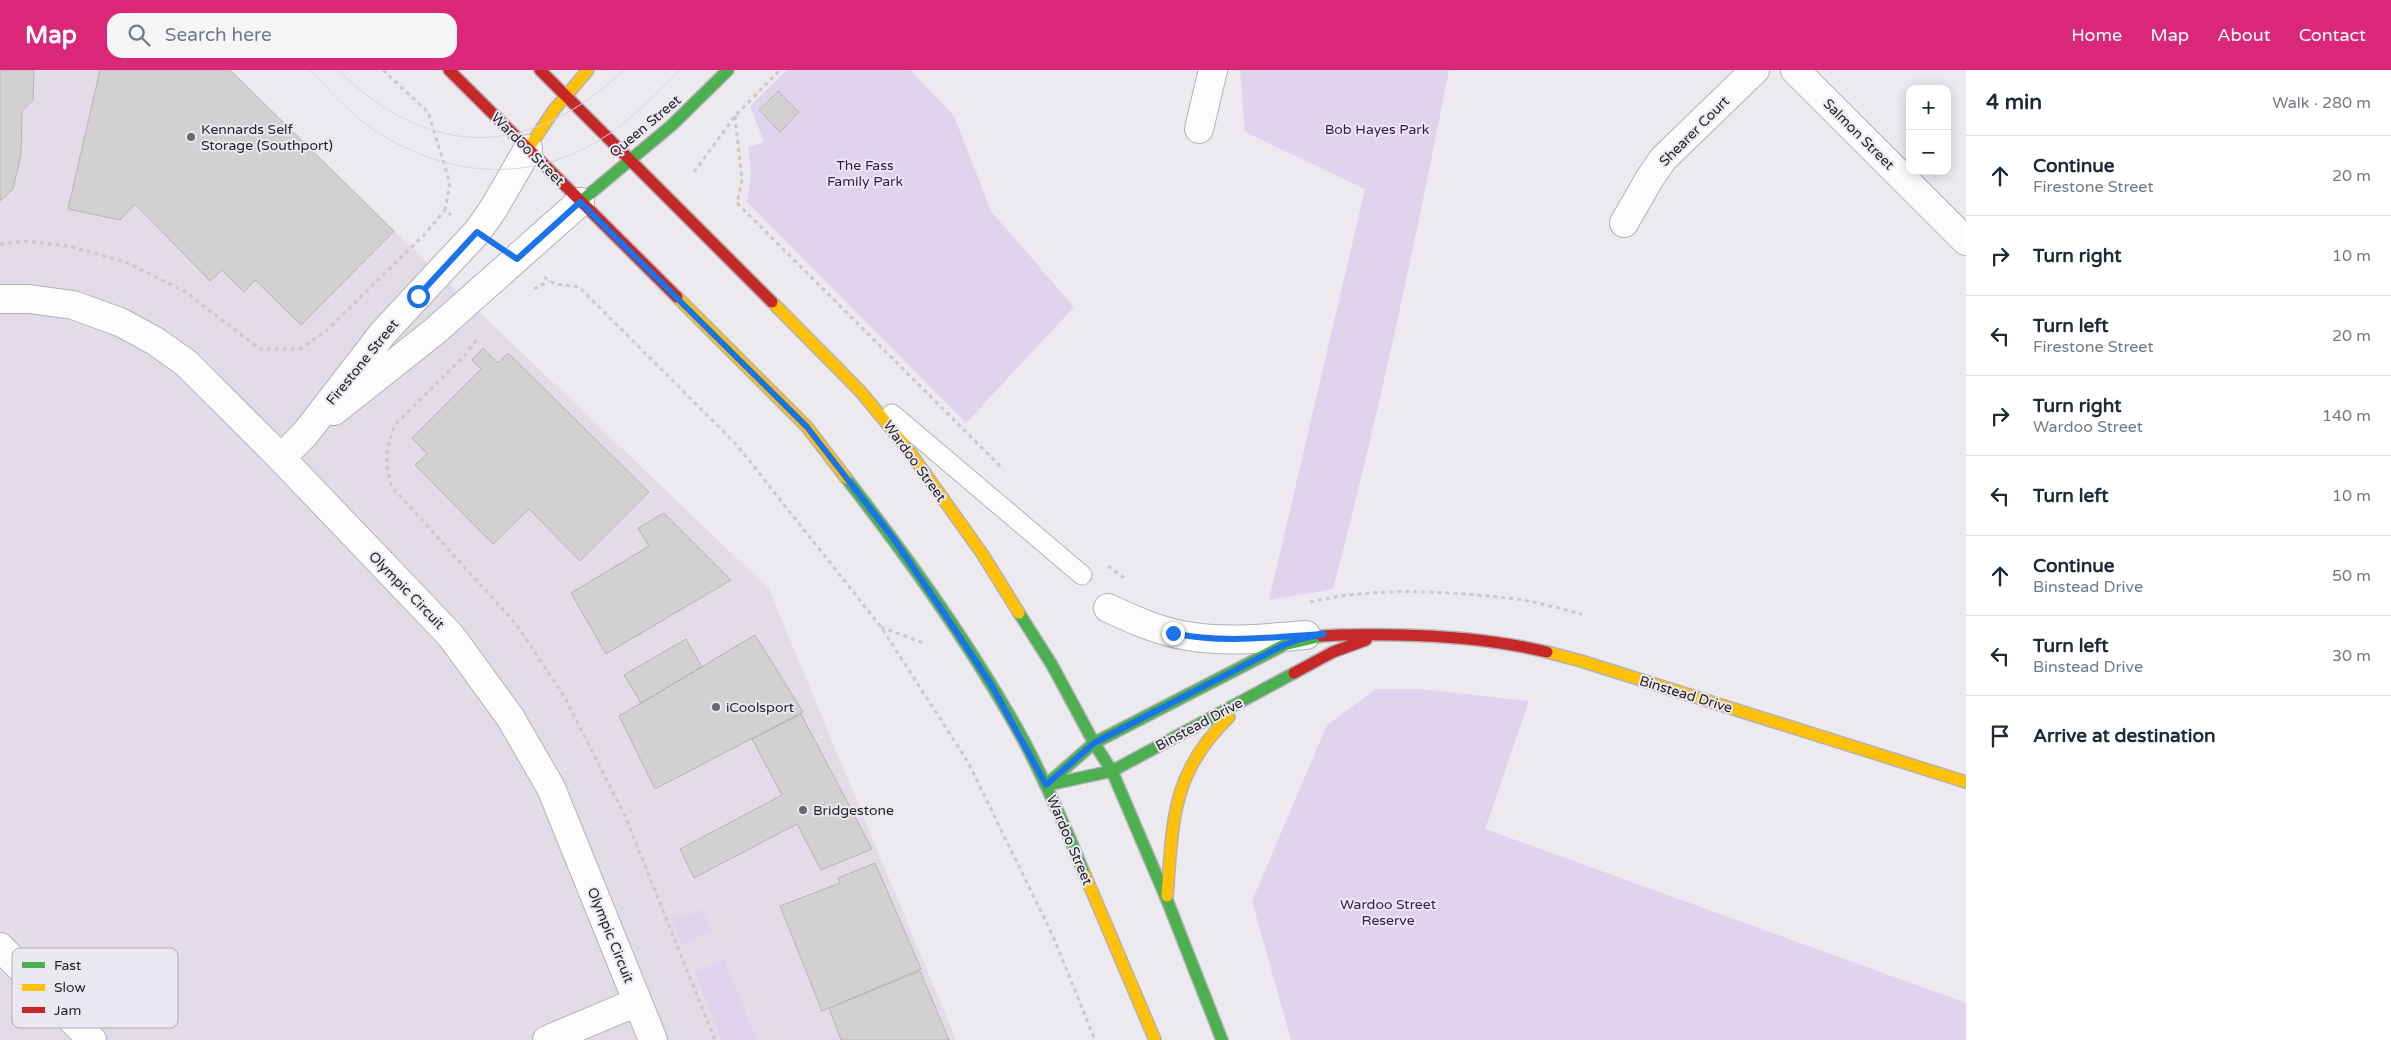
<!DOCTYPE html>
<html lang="en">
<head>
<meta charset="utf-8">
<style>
  :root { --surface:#fff; --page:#f6f6f7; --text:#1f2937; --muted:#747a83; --line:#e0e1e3; --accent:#db2777 }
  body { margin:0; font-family:"Varela Round",sans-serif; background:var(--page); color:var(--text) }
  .controls { position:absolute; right:15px; top:15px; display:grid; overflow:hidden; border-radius:10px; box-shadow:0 2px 12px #0003 }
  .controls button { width:45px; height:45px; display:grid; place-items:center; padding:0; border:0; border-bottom:1px solid var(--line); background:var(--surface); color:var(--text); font:25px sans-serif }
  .stop { position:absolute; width:15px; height:15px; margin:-11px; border:4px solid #1a73e8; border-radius:50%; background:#fff }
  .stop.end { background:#1a73e8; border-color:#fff; box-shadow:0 1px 5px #0008 }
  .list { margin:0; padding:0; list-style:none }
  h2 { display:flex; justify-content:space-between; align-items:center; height:65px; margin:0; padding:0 20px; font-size:21px }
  h2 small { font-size:16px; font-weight:400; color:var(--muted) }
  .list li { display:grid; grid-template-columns:32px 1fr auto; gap:15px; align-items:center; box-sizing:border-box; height:80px; padding:0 20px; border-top:1px solid var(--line) }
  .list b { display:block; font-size:19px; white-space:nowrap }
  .list p { margin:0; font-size:16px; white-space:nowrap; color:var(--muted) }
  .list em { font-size:16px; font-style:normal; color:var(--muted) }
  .icon { flex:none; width:28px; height:28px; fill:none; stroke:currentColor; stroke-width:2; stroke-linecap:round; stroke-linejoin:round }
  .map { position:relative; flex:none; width:1966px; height:970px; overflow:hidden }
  header { display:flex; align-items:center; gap:30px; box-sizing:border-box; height:70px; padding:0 25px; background:var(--accent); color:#fff }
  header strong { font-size:24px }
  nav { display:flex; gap:28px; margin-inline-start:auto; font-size:18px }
  .search { width:350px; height:45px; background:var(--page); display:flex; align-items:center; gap:12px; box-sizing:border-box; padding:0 18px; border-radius:15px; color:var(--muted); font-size:19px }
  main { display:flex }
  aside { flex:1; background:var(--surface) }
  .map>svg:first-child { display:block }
  .built { fill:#e1dce6 }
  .green { fill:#dfd3ed }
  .building { fill:#d2d0d0; stroke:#b6b4b5 }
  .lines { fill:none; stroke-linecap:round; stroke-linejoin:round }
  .lane-casing { stroke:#b4b2b6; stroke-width:21 }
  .street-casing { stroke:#b4b2b6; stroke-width:30 }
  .fast-casing { stroke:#b4b2b6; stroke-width:14 }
  .slow-casing { stroke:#b4b2b6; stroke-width:14 }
  .jam-casing { stroke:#b4b2b6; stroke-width:14 }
  .path { stroke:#cac9cb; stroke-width:3; stroke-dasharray:4 4; stroke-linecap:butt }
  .lane { stroke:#fcfcfd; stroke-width:19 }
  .street { stroke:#fcfcfd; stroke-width:28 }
  .fast { stroke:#4caf50; stroke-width:11 }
  .slow { stroke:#ffc107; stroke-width:11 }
  .jam { stroke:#c62828; stroke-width:11 }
  .tram { stroke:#d8d7d8; stroke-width:1 }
  .route { stroke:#1a73e8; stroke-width:6 }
  .poi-dot { fill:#6b696d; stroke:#ece8f1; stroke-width:2 }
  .labels { text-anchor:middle; stroke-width:4; stroke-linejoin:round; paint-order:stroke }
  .street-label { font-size:14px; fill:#252427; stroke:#ece8f1 }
  .poi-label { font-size:14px; fill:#252427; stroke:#ece8f1; text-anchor:start }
  .park-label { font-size:14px; fill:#3a1655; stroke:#ece8f1 }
  .key { fill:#ece8f1; stroke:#b0adb4; stroke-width:1 }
  .key-label { font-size:14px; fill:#252427 }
</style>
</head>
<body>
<header>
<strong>Map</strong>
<div class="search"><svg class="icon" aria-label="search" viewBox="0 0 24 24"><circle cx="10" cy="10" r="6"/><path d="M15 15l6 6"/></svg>Search here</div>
<nav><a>Home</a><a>Map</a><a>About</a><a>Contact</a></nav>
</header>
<main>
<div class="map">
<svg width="1966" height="970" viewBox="0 0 1966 970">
  <rect width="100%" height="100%" fill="#eceaef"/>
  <path class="built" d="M0 0H226L769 519 956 970H0Z"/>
  <path class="green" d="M787 0H910L954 46 991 141 1074 237 966 353 747 132 751 104 748 77 764 72 750 36Z
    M1240 0H1449C1415 174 1378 348 1333 519L1269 530 1365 119 1245 62Z
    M1376 619H1421L1529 631 1485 759 1966 933V970H1291L1252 831 1327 655Z
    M702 839 712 861 682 875 671 848 684 847Z
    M724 889 756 967 757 970H721L695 902Z"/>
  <path class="building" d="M0 0H34L33 30 22 41 21 84 13 119 0 131Z
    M100 0H230L394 161 301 255 255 210 244 222 222 200 210 211 135 134 120 150 68 139Z
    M778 21 799 42 780 62 759 40Z
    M483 278 498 293 508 283 649 422 580 491 529 439 493 474 415 395 427 384 412 368 481 299 472 290Z
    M664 443 731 510 606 584 571 523 649 476 638 458Z
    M755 565 803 642 655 719 619 646Z
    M686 569 702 597 641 633 624 605Z
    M801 644 872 779 821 800 797 754 694 808 680 779 782 725 752 669Z
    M875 793 921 899 822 941 780 836 840 813 838 808Z
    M920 901 949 970H841L829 938Z"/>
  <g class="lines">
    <g class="lane-casing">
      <path id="lane" d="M892 344 1082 505"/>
    </g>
    <g class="street-casing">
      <path id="street" d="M1795 0 1966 171
        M1199 59 1213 0
        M1624 153 1650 108 1663 89 1755 0
        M0 229H29L73 235 120 252 155 271 186 293 281 388 451 566 510 647 551 718 653 970
        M334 341 435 261 580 132
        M281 388 305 364 383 263 477 162 494 138 528 79
        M1108 538C1134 550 1160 562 1188 566 1226 573 1268 568 1306 565
        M0 877 92 970
        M547 970 637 932"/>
    </g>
    <g class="fast-casing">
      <path id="fast" d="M580 132 672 55 728 0
        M846 408C910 490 975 581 1025 673 1047 716 1067 760 1085 805
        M1019 543 1052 595 1094 673 1112 701 1167 830 1222 970
        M1046 715 1094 673 1284 575 1322 566
        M1047 715 1112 701 1294 603"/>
    </g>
    <g class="slow-casing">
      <path id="slow" d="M528 79 554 40 588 0
        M677 227 807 357 846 408
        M772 232 861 322 907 378 983 485 1019 543
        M1547 582 1581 591 1966 712
        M1085 805 1155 970
        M1167 826C1173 751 1171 703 1229 647"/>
    </g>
    <g class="jam-casing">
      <path id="jam" d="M449 0 677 227
        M540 0 772 232
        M1322 566C1348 564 1373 565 1399 565 1449 566 1497 570 1547 582
        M1294 603 1333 582 1366 570"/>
    </g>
    <path class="path" d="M383 0 428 42 450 113 445 140 451 145
      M735 46 742 110 737 133 1003 399
      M694 102 735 46 780 0
      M0 174 25 171 68 176 126 192 184 221 260 279H300L325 262 424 165 445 140
      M544 207 555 214 579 217 736 374 881 557 968 692 1052 864 1095 970
      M534 219 549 211
      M476 270 467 283 395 355C386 376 384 395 392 417L516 554 564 626 625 746 715 970
      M1108 496 1126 509
      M1310 532C1373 517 1443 521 1507 528 1532 530 1557 538 1582 544
      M881 557 926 574"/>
    <use href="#lane" class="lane"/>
    <use href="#street" class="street"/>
    <use href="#fast" class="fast"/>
    <use href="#slow" class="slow"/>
    <use href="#jam" class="jam"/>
    <path class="tram" d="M310 0C330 21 352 46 377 62 450 109 536 114 609 64 636 46 657 22 680 0
      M338 0C431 92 531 88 624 0"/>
  </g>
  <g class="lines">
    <path class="route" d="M418 226 477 162 517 189 580 132 807 357 893 468 946 546 992 616 1046 715 1094 673 1284 575 1300 569 1324 564C1274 567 1222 574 1173 563"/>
  </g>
  <g class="poi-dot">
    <circle cx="191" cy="67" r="5"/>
    <circle cx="716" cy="637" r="5"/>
    <circle cx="803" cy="740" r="5"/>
  </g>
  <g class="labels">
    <g class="street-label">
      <text transform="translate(645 56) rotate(-40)" y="5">Queen Street</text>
      <text transform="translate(1694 61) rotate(-45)" y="5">Shearer Court</text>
      <text transform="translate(1859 64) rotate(45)" y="5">Salmon Street</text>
      <text transform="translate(528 79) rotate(45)" y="5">Wardoo Street</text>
      <text transform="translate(362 292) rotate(-51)" y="5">Firestone Street</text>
      <text transform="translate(915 391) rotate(54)" y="5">Wardoo Street</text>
      <text transform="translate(407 520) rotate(46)" y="5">Olympic Circuit</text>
      <text transform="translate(1686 624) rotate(17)" y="5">Binstead Drive</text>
      <text transform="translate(1199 654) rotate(-28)" y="5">Binstead Drive</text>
      <text transform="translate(1070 770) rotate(67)" y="5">Wardoo Street</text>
      <text transform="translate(611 865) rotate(68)" y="5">Olympic Circuit</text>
    </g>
    <g class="poi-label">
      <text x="201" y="64">Kennards Self<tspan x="201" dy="16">Storage (Southport)</tspan></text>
      <text x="726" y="642">iCoolsport</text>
      <text x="813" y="745">Bridgestone</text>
    </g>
    <g class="park-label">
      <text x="1377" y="64">Bob Hayes Park</text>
      <text x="865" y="100">The Fass<tspan x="865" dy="16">Family Park</tspan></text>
      <text x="1388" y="839">Wardoo Street<tspan x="1388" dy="16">Reserve</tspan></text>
    </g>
  </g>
  <rect x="12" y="878" width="166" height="80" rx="8" class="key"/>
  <rect x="22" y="892" width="23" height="6" fill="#4caf50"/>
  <rect x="22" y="914" width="23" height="7" fill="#ffc107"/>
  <rect x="22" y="937" width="23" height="6" fill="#c62828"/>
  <g class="key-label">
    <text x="54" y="900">Fast</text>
    <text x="54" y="922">Slow</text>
    <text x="54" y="945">Jam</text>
  </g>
</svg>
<div class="controls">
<button>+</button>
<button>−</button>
</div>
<div class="stop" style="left:418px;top:226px"></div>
<div class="stop end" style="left:1173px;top:563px"></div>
</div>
<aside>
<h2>4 min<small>Walk · 280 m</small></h2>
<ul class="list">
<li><svg class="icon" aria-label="ahead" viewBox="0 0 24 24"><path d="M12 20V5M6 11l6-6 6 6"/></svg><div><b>Continue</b><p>Firestone Street</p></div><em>20 m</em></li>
<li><svg class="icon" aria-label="right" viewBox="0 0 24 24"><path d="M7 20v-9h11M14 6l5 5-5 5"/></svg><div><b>Turn right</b></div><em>10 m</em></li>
<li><svg class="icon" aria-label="left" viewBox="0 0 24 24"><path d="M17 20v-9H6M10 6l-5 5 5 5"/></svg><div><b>Turn left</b><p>Firestone Street</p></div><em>20 m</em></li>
<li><svg class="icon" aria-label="right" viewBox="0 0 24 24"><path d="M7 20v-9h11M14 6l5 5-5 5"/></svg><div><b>Turn right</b><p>Wardoo Street</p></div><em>140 m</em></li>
<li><svg class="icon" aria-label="left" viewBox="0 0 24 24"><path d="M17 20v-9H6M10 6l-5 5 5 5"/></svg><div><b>Turn left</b></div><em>10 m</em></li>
<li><svg class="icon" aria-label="ahead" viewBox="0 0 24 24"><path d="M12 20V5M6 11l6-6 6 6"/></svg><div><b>Continue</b><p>Binstead Drive</p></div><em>50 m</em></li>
<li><svg class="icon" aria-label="left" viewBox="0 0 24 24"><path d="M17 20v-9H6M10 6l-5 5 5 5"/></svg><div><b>Turn left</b><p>Binstead Drive</p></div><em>30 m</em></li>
<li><svg class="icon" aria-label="arrive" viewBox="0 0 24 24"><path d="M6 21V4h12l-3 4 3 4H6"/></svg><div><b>Arrive at destination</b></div></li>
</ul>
</aside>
</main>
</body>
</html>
